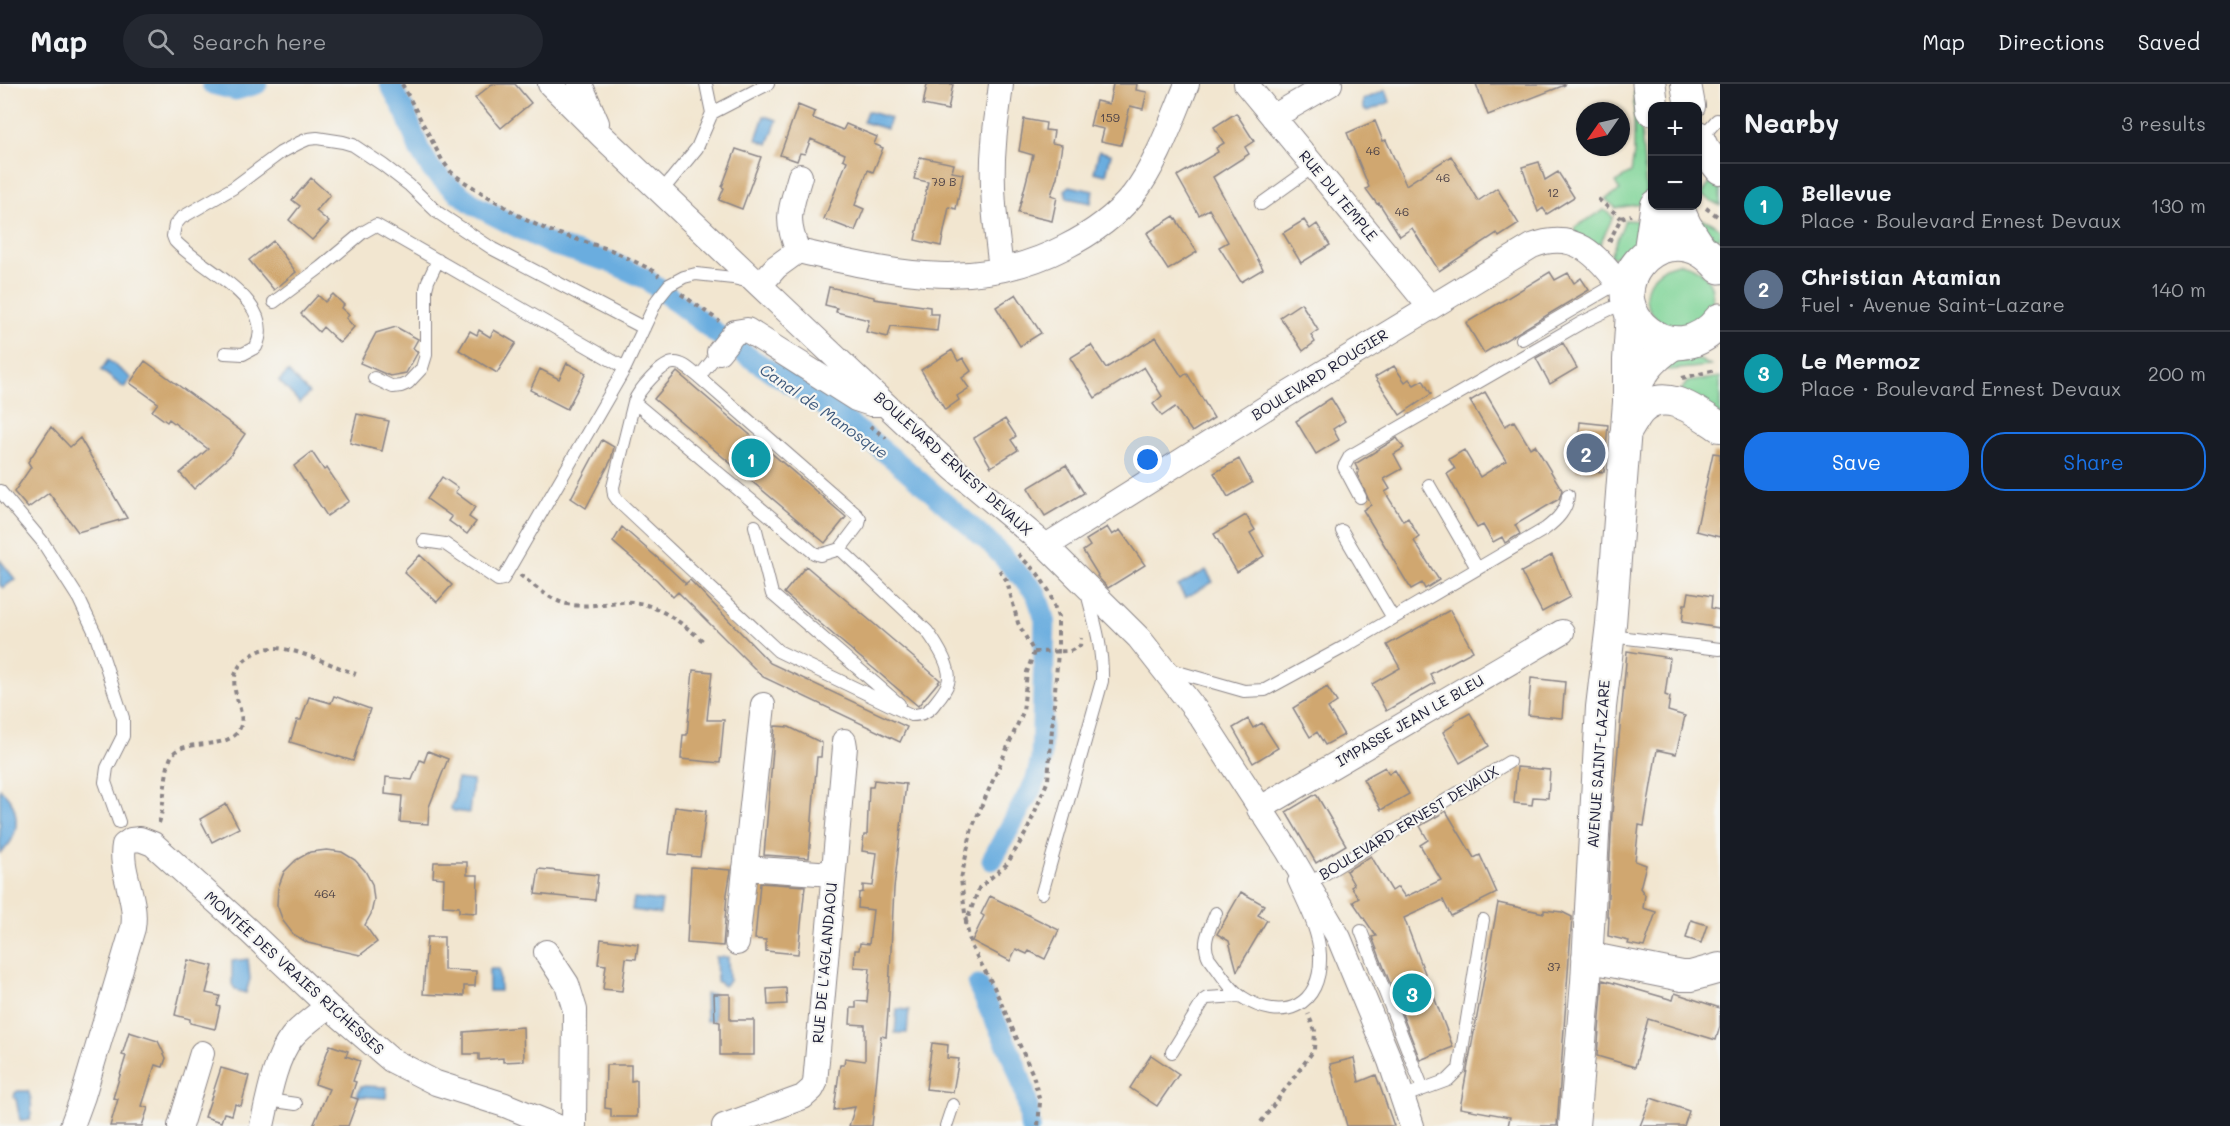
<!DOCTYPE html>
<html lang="en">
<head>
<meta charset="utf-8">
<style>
  :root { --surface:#171b24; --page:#242831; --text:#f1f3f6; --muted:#9ea1a6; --line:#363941; --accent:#1a73e8 }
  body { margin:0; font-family:Mali,sans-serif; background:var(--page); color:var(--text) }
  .controls { position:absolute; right:18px; top:18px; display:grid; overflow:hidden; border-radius:12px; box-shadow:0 2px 4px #0004 }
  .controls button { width:54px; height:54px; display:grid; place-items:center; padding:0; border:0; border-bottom:2px solid var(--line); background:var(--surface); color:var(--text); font:30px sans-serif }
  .compass { position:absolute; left:1576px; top:18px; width:54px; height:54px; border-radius:50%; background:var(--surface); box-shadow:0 2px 4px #0004; rotate:236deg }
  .you { position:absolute; left:1148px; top:376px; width:21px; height:21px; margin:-15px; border:4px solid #fff; border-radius:50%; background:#1a73e8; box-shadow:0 0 0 9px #1a73e833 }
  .badge { display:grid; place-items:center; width:39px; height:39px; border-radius:50%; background:var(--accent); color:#fff; font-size:20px; font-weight:700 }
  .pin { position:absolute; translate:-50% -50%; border:3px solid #fff; box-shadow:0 2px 6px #0006 }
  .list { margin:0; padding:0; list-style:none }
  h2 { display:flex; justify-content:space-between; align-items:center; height:78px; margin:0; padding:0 24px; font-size:26px }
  h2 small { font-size:20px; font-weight:400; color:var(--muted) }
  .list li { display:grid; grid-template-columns:39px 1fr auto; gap:18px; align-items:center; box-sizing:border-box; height:84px; padding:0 24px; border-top:2px solid var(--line) }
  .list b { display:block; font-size:22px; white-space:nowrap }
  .list p { margin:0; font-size:20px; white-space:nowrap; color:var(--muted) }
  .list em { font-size:20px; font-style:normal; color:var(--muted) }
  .actions { display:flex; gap:12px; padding:18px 24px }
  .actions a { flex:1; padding:14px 0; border:2px solid var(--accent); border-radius:24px; text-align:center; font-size:21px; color:var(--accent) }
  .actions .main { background:var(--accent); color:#fff }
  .icon { flex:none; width:33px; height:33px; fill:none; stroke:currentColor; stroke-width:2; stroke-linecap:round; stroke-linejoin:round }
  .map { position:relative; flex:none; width:1720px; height:1042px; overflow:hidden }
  header { display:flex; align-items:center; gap:36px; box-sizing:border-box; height:84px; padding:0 30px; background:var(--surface); border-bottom:2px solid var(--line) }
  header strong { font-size:28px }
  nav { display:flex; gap:33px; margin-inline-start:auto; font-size:21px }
  .search { width:420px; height:54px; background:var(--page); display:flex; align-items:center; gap:15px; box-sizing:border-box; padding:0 21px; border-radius:33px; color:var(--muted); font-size:22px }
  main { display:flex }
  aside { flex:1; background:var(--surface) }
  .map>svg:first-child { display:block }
  .green { fill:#7fd497; stroke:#507b69; stroke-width:1.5 }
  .water { fill:#6baddf; stroke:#46688d; stroke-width:1.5 }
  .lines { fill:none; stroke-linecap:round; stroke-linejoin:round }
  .canal { stroke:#6baddf; stroke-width:21 }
  .building { fill:#d0a770 }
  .service-casing { stroke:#8a8486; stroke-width:14 }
  .minor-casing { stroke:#8a8486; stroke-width:26 }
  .tertiary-casing { stroke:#8a8486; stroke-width:32 }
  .primary-casing { stroke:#8a8486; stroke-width:35 }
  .path { stroke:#8a8486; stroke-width:4; stroke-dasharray:4.5 4.5; stroke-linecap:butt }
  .service { stroke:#fff; stroke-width:12 }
  .minor { stroke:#fff; stroke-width:24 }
  .tertiary { stroke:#fff; stroke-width:30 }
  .primary { stroke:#fff; stroke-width:33 }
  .labels { text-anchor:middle; stroke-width:4.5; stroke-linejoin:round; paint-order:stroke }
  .number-label { font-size:12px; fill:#4e4348 }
  .street-label { font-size:15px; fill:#22223b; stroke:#f6f6f2 }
  .water-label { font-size:16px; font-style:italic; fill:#3f5a7d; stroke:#f6f6f2 }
</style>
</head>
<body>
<header>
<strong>Map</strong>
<div class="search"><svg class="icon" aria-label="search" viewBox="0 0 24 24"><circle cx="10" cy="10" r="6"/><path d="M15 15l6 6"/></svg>Search here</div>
<nav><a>Map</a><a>Directions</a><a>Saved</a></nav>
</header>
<main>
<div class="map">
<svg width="1720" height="1042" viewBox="0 0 1720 1042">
  <rect width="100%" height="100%" fill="#f6f6f2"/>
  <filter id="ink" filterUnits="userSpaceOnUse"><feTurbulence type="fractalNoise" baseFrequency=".0167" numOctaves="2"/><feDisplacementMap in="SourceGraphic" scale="12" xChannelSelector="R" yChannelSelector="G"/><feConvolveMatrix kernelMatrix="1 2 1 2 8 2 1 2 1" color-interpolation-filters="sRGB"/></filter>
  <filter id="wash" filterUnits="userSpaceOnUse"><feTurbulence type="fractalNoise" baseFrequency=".008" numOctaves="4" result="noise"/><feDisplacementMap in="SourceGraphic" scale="24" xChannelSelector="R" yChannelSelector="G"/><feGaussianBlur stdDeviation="1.35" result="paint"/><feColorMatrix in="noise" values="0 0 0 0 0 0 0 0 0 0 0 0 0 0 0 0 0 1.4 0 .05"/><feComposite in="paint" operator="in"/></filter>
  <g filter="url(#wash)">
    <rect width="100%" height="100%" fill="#f2e6d0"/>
    <path class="green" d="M1638 6 1647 119 1616 124 1605 115 1620 107 1615 98 1631 89 1634 69V7Z
      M1712 97 1720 105V122L1701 111Z
      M1604 126 1613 133 1599 162 1574 149 1575 143Z
      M1690 134C1702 135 1711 136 1720 145V155L1711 154Z
      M1625 136 1645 137 1634 169 1618 174 1610 172Z
      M1678 179C1699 181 1716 196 1712 219 1711 223 1709 229 1706 232 1700 238 1684 242 1676 245 1669 242 1660 239 1655 233 1634 210 1653 184 1678 179Z
      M1671 274 1700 276 1711 282 1669 286 1655 283Z
      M1720 293V332L1680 308 1687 298Z"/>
    <path class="water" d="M1386 6 1390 18 1368 27 1363 25V16Z
      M867 27 890 34 887 45 863 38Z
      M764 32 777 36 768 60 756 55Z
      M1099 67 1111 70 1106 91 1094 88Z
      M1070 102 1093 107 1091 119 1067 114 1065 106Z
      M108 276 131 294 124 304 101 286Z
      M288 288 309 309 300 319 279 297Z
      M0 476 15 495 3 504 0 501Z
      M1206 486 1213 498 1185 514 1178 502Z
      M457 695 473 697 469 729 454 727 451 725 452 719 454 718Z
      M0 705C21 721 22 753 0 769Z
      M634 814 662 817 660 830 632 826Z
      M716 873H728L729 897 724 902 717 897Z
      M248 875 250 895 246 909 235 906 232 900V877Z
      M489 885H499L500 907H489Z
      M705 910H714L715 937H706Z
      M897 925 909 926 907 949H895Z
      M361 1002 387 1003 386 1014 357 1012Z
      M18 1007H28C33 1016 32 1026 30 1036H20L16 1015 14 1014 15 1009Z"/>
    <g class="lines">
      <path class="canal" d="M212 0 236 6 257 0
        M390 0 406 30 419 65 432 86 453 105 476 122 552 161 610 178 646 195 738 266 840 332 902 382 991 460 1036 509 1045 536 1041 675 1036 696 992 776
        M978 901C998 946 1028 992 1030 1042"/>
    </g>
    <g id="blocks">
      <path class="building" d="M492 0H515L531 19 501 44 475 14Z
        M927 0H953L948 26 923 21Z
        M1113 0H1137L1136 6 1147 8 1143 25 1130 22 1121 61 1101 57 1104 45 1090 42 1096 17 1109 20Z
        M1476 0H1565V1L1488 31Z
        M798 21 815 28 813 34 843 46 846 40 877 53 874 60 883 64 873 88 868 86 855 121 864 125 855 147 824 135 847 77 843 75 845 70 811 55 805 70 800 69 797 77 780 71Z
        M1236 29 1254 57 1245 63 1249 70 1213 93 1263 185 1241 198 1219 163 1228 158 1209 125 1199 131 1177 92 1218 68 1216 64 1224 59 1214 43Z
        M1024 35 1046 39 1045 46 1054 47 1052 59 1062 61 1057 93 1051 111 1057 113 1052 137 1018 129 1033 71 1019 67Z
        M1375 37 1383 57 1386 56 1406 101 1451 72 1478 117 1497 104 1519 140 1499 153 1497 149 1439 187 1412 144 1400 152 1379 119 1377 120 1366 105 1369 103 1347 49Z
        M736 65 761 73 742 125 719 116 724 104 722 103Z
        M920 73 954 80 952 88 963 90 956 125 949 123 941 162 915 156 928 98 914 95Z
        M1539 78 1545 96 1558 88 1574 113 1547 130 1543 124 1538 128 1522 83Z
        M311 94 330 111 316 127 329 138 312 156 289 136 300 122 292 116Z
        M1174 132 1197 168 1168 186 1150 158 1152 157 1147 149Z
        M1304 136 1310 145 1317 140 1330 161 1301 179 1283 149Z
        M273 157 296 188 274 206 249 176Z
        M1550 188 1555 196 1568 189 1574 199 1581 194 1589 206 1484 269 1466 239Z
        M829 203 874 213V215L930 223V230H939L937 247 891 242 888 253 866 248 869 236 836 228 837 224 825 221Z
        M333 210 344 221 341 224 349 231 346 234 354 243 340 259 323 243 319 248 301 230 318 211 325 218Z
        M1016 210 1041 249 1020 262 996 223Z
        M1301 219 1318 246 1311 251 1315 258 1303 267 1280 233Z
        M396 243 418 255 413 264 418 268 406 289 390 292 360 279 376 249Z
        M479 246 490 253 494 246 516 259 497 289 459 266 470 247 477 251Z
        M1156 253 1182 293 1187 289 1214 334 1192 348 1175 323 1162 332 1153 320 1162 312 1144 283 1095 314 1070 274 1091 261 1106 284Z
        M1563 259 1577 284 1550 300 1536 274Z
        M952 266 958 277 963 274 971 287 962 294 969 304 957 312 959 316 945 326 921 286Z
        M145 277 245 350 230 372 194 405 180 389 208 365 169 335 167 338 152 327 158 319 130 299Z
        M567 279 586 289 567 325 530 306 540 285 559 295Z
        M1394 282 1405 298 1409 295 1414 301 1423 296 1431 310 1400 331 1375 293Z
        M677 288 846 433 825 459 654 315Z
        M1485 308 1505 342 1514 337 1530 364 1535 361 1562 406 1559 415 1515 441 1520 450 1505 459 1502 453 1493 458 1483 441 1477 444 1447 390 1455 385 1449 375 1464 366 1480 393 1506 377 1470 317Z
        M1331 314 1345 337 1333 345 1339 356 1316 370 1296 337Z
        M357 330 389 337 382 367 350 359Z
        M1005 335 1016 352 1011 356 1018 366 991 383 974 354Z
        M1580 338 1608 341 1604 388 1576 386Z
        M51 343 70 363 80 354 127 434 78 448 49 409 28 424 14 408 31 383 28 378Z
        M1397 354 1404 364 1394 370 1402 385 1384 395 1390 405 1385 408 1403 437 1408 434 1419 453 1414 457 1439 496 1425 505 1422 499 1411 505 1363 426 1371 421 1357 390 1359 388 1355 380Z
        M602 356 614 363 611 376 586 424 571 414Z
        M312 368 324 386 327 384 349 417 327 432 294 382Z
        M1713 369 1720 370V453L1696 447Z
        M1239 375 1252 399 1228 413 1214 389Z
        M1066 381 1084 409 1045 432 1028 404Z
        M442 393 458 404 455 408 475 423 469 433 476 438 467 450 449 437 452 433 427 415Z
        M1246 431 1255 446 1250 449 1264 472 1237 488 1214 450Z
        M622 443 669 484 686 500 684 501 690 496 770 579 907 643 900 658 763 593 678 508 673 513 657 496 613 458Z
        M1107 443 1112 451 1120 446 1145 481 1108 504 1097 492 1098 491 1083 467 1090 462 1086 456Z
        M420 471 452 501 437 518 404 488Z
        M1552 471 1570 513 1542 528 1521 488Z
        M806 482 940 596 918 622 784 509Z
        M1689 508 1712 512 1711 524 1720 526V544L1682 538 1684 520H1687Z
        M1450 526 1473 567 1430 590 1435 599 1386 627 1372 600 1400 584 1387 561Z
        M1627 567 1670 574 1665 611 1670 613 1668 627 1685 632 1676 670 1657 666 1644 742 1639 741 1635 777 1646 781 1640 804 1645 811 1643 824 1656 828 1644 863 1628 860 1629 857 1608 852 1609 833 1607 832 1612 730Z
        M693 586 712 588 707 636H724L720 679 681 675 683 651H687Z
        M1531 594 1565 598 1562 634 1528 631Z
        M1327 603 1337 618 1328 624 1344 651 1325 661 1317 648 1310 653 1293 624Z
        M334 612 370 625 353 677 290 658 297 636H301L309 613 331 619Z
        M1470 629 1489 662 1460 679 1443 648 1455 640 1454 638Z
        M1248 635 1253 644 1262 639 1278 664 1253 679 1233 644Z
        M775 642 789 643 822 659 821 673H817L809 774 764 771Z
        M428 667 448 675 429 723 428 740 400 738 402 712 385 710 386 693 412 696 420 676 424 678Z
        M1385 683 1389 690 1395 686 1409 710 1381 726 1363 695Z
        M1517 683 1550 686 1548 714 1533 713 1532 721 1514 719Z
        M874 696 906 700 894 804 888 928 886 953 881 952 872 1042H849L855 1023 834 1026 840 981H844L845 974 865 977V941L850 940 851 924H856V917L867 918 870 884 854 883 855 866H859L860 859 869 860 873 826 858 824 859 809 863 808V801L873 802 877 769 862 767 864 751H867L869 703H873Z
        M1316 710 1346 761 1316 779 1286 728Z
        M226 720 239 744 212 758 200 735Z
        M675 723 706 727 700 773 669 770Z
        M1446 727 1474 774 1480 771 1497 809 1451 832 1443 816 1404 834 1453 963 1420 976 1372 853 1376 852 1353 818 1359 814 1351 803 1354 801 1346 787 1371 772 1392 807 1398 803 1405 813 1441 796 1420 761 1428 756 1420 742Z
        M327 766 342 768 355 776 365 787 372 800 374 816 371 830 365 841 377 858 360 871 308 859 293 850 283 837 277 821 278 804 284 788 296 776 310 768Z
        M434 778H467V791H478L477 829 459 828V823L443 822 444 794 433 793Z
        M691 783 731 786 727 810 723 862 687 859Z
        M539 785 598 791 595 816 535 810Z
        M760 799 805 802 798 870 766 867V856L755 855Z
        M1241 808 1264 821 1258 831 1267 836 1237 887 1229 857 1217 850Z
        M990 812 1059 846 1045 875 1029 867 1027 870 1016 865 1010 877 972 857 984 832 981 830Z
        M1498 819 1544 829V826L1562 828 1572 833 1557 1042H1508L1510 1033 1460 1024Z
        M1691 836 1707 841 1701 859 1686 854Z
        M427 853H444V886L476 887 475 902H464V912L423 910Z
        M601 855 638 860 636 875 626 874 622 907 603 905 606 881 598 880Z
        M188 876 213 882 206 909 220 912 217 922 220 923 215 945 190 939V935L175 931Z
        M1603 896 1673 916 1675 909 1720 924V942L1716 956 1648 935 1635 983 1597 972Z
        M786 904 787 920 768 921 767 905Z
        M714 910H730V936H754V971H720V938L715 937Z
        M523 943 524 977 503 978V974L479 976V970H464V948Z
        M129 948 158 957 166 974 163 983 155 981 142 1022 148 1024 142 1042H110L118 1015 113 1014 126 972 122 971Z
        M932 959 948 961 947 974 959 975 953 1008 926 1005Z
        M330 961 348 967 346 972 360 977 353 997 356 998 351 1013 358 1015 348 1042H313L329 1005 315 1000Z
        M1151 971 1179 990 1157 1022 1130 1004Z
        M1354 974 1359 998 1376 991 1394 1042H1347L1330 980Z
        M606 981H631V997L637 996V1033H611V1025L605 1024Z
        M221 984 249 992 241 1022 235 1020 232 1031 224 1029 221 1038 205 1033Z
        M1651 1014 1689 1027 1684 1042H1640Z"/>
    </g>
  </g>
  <g filter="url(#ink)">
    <use href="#blocks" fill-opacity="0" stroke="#8a8486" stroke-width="1.5"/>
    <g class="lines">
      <g class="service-casing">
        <path id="service" d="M712 29 768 0
          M1700 55 1717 36 1720 37
          M661 108 697 64 712 29 706 0
          M1261 120 1314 82
          M274 218 321 183 362 149 376 141 625 284
          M1522 255 1618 199
          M225 269 243 270 256 263C278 216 200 185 175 157L173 152 175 141 181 134 233 104 280 69 299 59 308 55 317 54 343 58 353 61 383 81 409 101 437 128 493 165 644 244
          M699 293C692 288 683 278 674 279 662 279 638 307 634 318L613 403 614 411 619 418 778 567 911 631C922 631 929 628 935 619 940 613 946 606 948 599 953 584 935 558 927 547L840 465 859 440 860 435 857 431 699 293 719 268
          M374 294 393 303 401 302 408 299 422 284 426 271V205L428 197 438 176
          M634 318 814 469 820 471 840 465
          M1429 401 1477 484
          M0 407 42 457 79 515 95 549 123 634V652L107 684 105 698 119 738
          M1360 413 1344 383 1350 372 1581 239 1612 224 1628 220
          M755 442 772 510 899 620
          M1342 447 1393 534
          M424 457 445 460 498 496 503 495 625 284 657 216 669 201 684 193 696 190 733 194 750 198
          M1610 552 1720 565
          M1167 585 1244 607 1265 606 1344 563 1545 445C1557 436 1567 426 1568 411
          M1308 800 1509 678
          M1042 809 1102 597C1103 566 1095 539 1087 509
          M1216 829C1210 844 1201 859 1209 874 1219 886 1229 905 1242 913 1283 940 1322 922 1320 871 1319 846 1304 820 1294 797
          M1361 847 1423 1005
          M1172 968 1204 916 1207 914 1239 912
          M1402 1013 1448 996 1459 985 1483 836
          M268 1016 296 1020
          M946 1042 953 1021"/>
      </g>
      <g class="minor-casing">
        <path id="minor" d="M550 0 602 52 885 320 954 385 1046 462 1139 554 1201 633 1288 767 1339 854 1390 977 1412 1042
          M580 0 597 39
          M1001 0C999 20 995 40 994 60 990 102 996 144 1001 185
          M1246 0 1430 223
          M1273 33 1330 0
          M798 167C784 134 791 124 800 92
          M760 201 776 183 798 167C892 188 973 210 1065 163 1091 150 1115 133 1133 111 1156 82 1173 34 1187 0
          M719 268 735 248 747 246 856 315 871 320H882
          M1046 462 1275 318 1532 162C1580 143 1601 178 1628 211
          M1259 725 1562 548
          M131 756 140 755 153 760 249 847 328 922 391 976 436 999 505 1021 556 1042
          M745 784 833 790
          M737 859 763 621
          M546 868 567 900 575 926 574 1042
          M72 1042 83 1012 133 844C138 815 119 787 124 761L131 756
          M180 1042 202 969
          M262 1042C268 1015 275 974 292 953 302 941 316 932 328 922
          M724 1042 803 1013 812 1005 815 999 845 663 844 657"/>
      </g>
      <g class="tertiary-casing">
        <path id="tertiary" d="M1686 0 1690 22
          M1698 52 1704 65 1720 85
          M1629 316C1642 289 1649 277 1674 260
          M1625 350C1630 343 1634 334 1640 327 1665 301 1698 329 1720 343
          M1587 873 1682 892H1691L1720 884
          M1574 1042 1586 898 1601 623 1611 540 1628 318V276L1631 228"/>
      </g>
      <g class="primary-casing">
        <path id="primary" d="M1649 0 1652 25
          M1676 122 1685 142 1700 165
          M1650 168 1657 122
          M1720 183C1707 167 1690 157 1669 161 1656 163 1646 170 1638 180 1599 229 1674 294 1720 236"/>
      </g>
      <path class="path" d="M402 0 442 76 451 88 463 97 526 136 550 147 611 166 654 187 659 192
        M1598 115 1621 134
        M1706 124 1720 134
        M1609 158 1621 134 1631 131
        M681 210 719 237
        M1682 294 1716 286
        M870 342 886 354
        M1018 470 1038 490 1049 507 1058 533V568L1048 696 1027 747 1007 780 979 804 966 839 971 862 993 901 1033 991 1040 1018 1038 1042
        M520 491C533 501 548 514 563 519 582 525 603 519 622 518 652 515 682 539 703 557
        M1034 568 1070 567 1080 562 1081 554
        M159 739C165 721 164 685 172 671 183 655 219 666 236 650 248 637 237 620 235 606 233 595 235 585 244 577 252 570 262 564 273 564 293 563 336 583 356 590
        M966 838 961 795 972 744 1023 628 1027 588 1034 568 1018 539 1007 497 998 484
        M1261 1038 1314 966 1315 947 1308 930"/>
      <use href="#service" class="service"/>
      <use href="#minor" class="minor"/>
      <use href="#tertiary" class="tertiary"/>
      <use href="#primary" class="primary"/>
    </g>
  </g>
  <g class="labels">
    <g class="number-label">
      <text x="1110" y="38">159</text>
      <text x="1373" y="71">46</text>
      <text x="1443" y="98">46</text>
      <text x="944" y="102">79 B</text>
      <text x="1553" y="113">12</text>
      <text x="1402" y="132">46</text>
      <text x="325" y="814">464</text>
      <text x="1554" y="887">37</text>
    </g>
    <g class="street-label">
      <text transform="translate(1338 112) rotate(50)" y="5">RUE DU TEMPLE</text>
      <text transform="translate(1320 291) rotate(-32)" y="5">BOULEVARD ROUGIER</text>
      <text transform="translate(953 380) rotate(42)" y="5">BOULEVARD ERNEST DEVAUX</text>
      <text transform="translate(1410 637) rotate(-30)" y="5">IMPASSE JEAN LE BLEU</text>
      <text transform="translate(1599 680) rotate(-86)" y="5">AVENUE SAINT-LAZARE</text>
      <text transform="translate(1409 739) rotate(-31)" y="5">BOULEVARD ERNEST DEVAUX</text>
      <text transform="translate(825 879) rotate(-85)" y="5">RUE DE L'AGLANDAOU</text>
      <text transform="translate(294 889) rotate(42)" y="5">MONTÉE DES VRAIES RICHESSES</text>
    </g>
    <g class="water-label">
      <text transform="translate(824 327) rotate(35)" y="6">Canal de Manosque</text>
    </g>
  </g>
</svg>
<div class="controls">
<button>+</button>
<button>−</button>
</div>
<svg class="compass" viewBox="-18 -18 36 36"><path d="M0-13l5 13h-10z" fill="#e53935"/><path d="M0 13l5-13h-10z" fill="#9ea1a6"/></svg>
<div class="you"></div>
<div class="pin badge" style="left:751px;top:374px;background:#0f9aa8">1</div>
<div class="pin badge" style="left:1586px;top:369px;background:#5c6f8a">2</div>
<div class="pin badge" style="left:1412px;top:909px;background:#0f9aa8">3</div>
</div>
<aside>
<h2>Nearby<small>3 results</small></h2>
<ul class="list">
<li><span class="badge" style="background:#0f9aa8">1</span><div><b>Bellevue</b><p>Place · Boulevard Ernest Devaux</p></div><em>130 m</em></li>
<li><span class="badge" style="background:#5c6f8a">2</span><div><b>Christian Atamian</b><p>Fuel · Avenue Saint-Lazare</p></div><em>140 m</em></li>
<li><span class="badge" style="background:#0f9aa8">3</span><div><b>Le Mermoz</b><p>Place · Boulevard Ernest Devaux</p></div><em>200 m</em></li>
</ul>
<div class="actions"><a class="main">Save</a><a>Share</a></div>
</aside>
</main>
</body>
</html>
